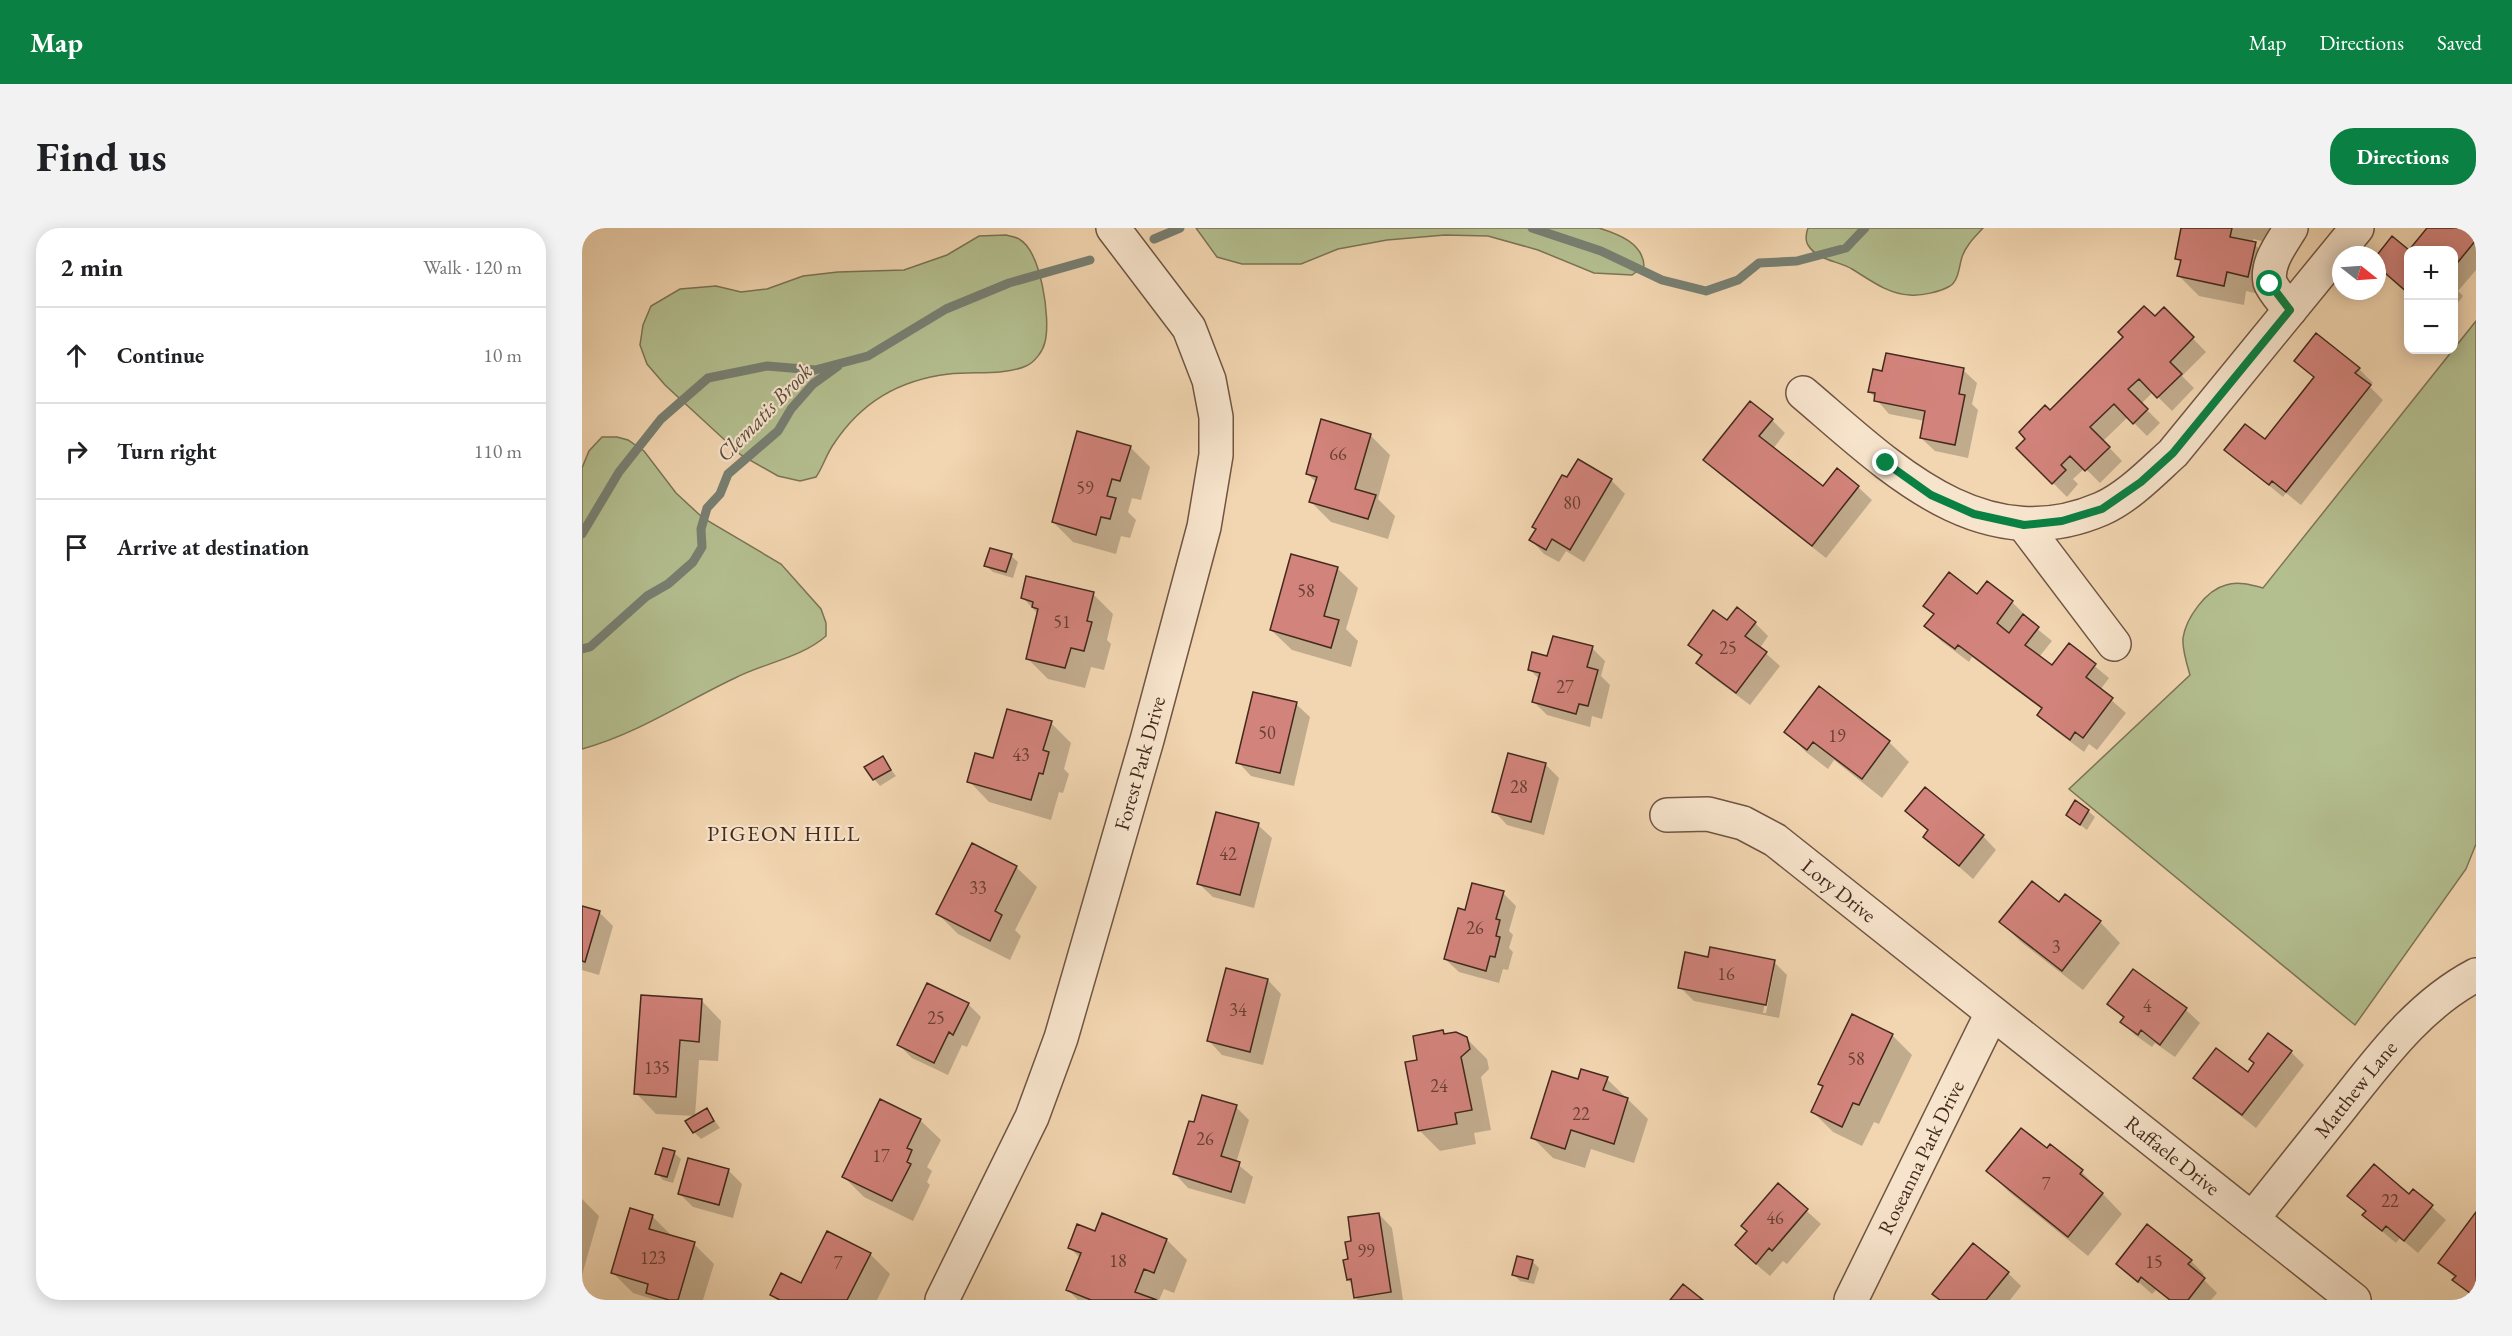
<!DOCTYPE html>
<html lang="en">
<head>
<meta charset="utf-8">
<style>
  :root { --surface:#fff; --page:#f2f2f2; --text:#202124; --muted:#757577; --line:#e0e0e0; --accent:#0b8043 }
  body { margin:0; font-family:"EB Garamond",serif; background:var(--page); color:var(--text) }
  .controls { position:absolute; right:18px; top:18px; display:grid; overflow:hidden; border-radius:12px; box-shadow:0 3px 15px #0003 }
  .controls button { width:54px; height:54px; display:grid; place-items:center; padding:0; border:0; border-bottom:2px solid var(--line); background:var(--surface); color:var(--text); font:30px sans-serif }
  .compass { position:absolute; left:1750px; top:18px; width:54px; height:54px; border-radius:50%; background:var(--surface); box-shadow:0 3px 15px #0003; rotate:107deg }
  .stop { position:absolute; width:18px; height:18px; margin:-14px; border:4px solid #0b8043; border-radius:50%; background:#fff }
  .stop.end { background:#0b8043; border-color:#fff; box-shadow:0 2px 6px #0008 }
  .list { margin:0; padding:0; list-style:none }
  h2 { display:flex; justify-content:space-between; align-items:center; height:78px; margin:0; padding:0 24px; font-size:26px }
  h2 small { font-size:20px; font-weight:400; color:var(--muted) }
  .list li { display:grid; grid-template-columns:39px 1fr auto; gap:18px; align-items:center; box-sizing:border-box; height:96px; padding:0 24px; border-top:2px solid var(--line) }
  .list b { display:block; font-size:22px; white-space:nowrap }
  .list em { font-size:20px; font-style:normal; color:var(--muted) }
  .icon { flex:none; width:33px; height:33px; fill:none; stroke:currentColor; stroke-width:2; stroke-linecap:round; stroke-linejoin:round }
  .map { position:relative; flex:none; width:1894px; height:1072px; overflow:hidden; border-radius:24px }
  header { display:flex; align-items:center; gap:36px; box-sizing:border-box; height:84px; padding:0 30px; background:var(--accent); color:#fff }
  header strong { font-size:28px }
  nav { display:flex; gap:33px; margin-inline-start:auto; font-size:21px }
  .intro { display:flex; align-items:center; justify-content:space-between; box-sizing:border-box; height:144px; padding:0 36px }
  h1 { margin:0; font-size:42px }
  .button { padding:15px 27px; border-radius:24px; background:var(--accent); color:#fff; font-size:21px; font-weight:700 }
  main { display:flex; gap:36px; padding:0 36px }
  aside { flex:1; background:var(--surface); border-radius:24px; box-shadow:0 3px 15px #0003 }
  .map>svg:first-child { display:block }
  .green { fill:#b4bf90; stroke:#7c7456; stroke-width:1.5 }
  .shadow { fill:#0003; fill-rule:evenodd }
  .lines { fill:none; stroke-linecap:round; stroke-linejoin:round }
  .stream { stroke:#788073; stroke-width:9 }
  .building { fill:#d2837b; stroke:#442a1d; stroke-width:1.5 }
  .minor-casing { stroke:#705542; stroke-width:36 }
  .minor { stroke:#f7e4cc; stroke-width:33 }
  .route { stroke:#0b8043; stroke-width:8 }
  .labels { text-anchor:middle; stroke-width:4.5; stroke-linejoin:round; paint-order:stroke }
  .number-label { font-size:18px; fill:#684034 }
  .street-label { font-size:21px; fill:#442a1d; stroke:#f7e4cc }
  .water-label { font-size:22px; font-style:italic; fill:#5a4e41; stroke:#f7e4cc }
  .neighbourhood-label { font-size:22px; letter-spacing:1.5px; fill:#442a1d; stroke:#f7e4cc }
</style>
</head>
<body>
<header>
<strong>Map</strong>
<nav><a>Map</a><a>Directions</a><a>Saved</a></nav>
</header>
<div class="intro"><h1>Find us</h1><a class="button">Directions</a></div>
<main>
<aside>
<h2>2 min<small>Walk · 120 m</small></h2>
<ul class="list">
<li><svg class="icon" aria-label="ahead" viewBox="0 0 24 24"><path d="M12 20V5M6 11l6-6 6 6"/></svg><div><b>Continue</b></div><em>10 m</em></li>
<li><svg class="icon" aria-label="right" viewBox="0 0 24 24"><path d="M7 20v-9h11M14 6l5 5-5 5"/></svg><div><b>Turn right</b></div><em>110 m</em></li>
<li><svg class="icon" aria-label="arrive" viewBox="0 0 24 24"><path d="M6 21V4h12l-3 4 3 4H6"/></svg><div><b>Arrive at destination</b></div></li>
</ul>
</aside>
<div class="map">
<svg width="1894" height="1072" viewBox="0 0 1894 1072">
  <rect width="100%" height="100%" fill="#f2d6b1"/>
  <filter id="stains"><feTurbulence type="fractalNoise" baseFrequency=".00333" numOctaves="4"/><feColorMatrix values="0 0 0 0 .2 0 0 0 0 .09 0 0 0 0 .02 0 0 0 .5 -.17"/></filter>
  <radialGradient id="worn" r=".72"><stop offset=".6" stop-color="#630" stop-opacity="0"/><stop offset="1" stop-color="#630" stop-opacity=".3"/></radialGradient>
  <path class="green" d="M614 0H1017C1036 6 1061 15 1062 38L1050 47 1012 45 956 22 906 8 863 7 805 12 756 21 719 36H660L635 29Z
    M1226 0H1401C1393 9 1384 17 1380 29 1377 38 1377 52 1368 58 1358 64 1339 68 1328 67 1306 66 1288 52 1270 41 1256 33 1235 32 1226 17 1223 13 1224 5 1226 0Z
    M424 7C428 8 434 9 437 11 459 23 469 91 463 114 461 123 453 134 444 138 421 148 391 143 367 146 317 152 279 174 251 217 244 227 241 239 234 249L218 253 196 248 159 227 83 157 65 136 58 117 61 97 69 78 98 61 134 58 159 64 185 61 221 48 256 44 322 42 365 27 397 8Z
    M1894 93V616L1884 641 1773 797 1487 561 1608 447C1605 437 1600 421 1601 410 1604 390 1624 362 1644 357 1656 353 1670 357 1681 360Z
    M20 209H35L46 212 62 223 94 265 121 290 199 336 239 381 244 395V408C219 430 182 435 153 450 102 474 55 506 0 521V240L7 223Z"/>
  <path class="shadow" d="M1601 0H1701L1697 17 1671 11V15L1693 36 1686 68 1664 63 1662 77 1617 68 1597 48 1599 35 1594 30Z
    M1847 0H1894V42L1876 63 1881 68 1872 80V22H1829Z
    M1810 10 1826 23V65L1795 37V29Z
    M1582 81 1624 124 1600 148 1612 160 1590 183 1571 164 1559 176 1578 195 1565 208 1546 189 1521 213 1540 233 1518 255 1503 240 1491 251 1496 256 1485 269 1436 220 1468 184Z
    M1734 107 1777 141 1791 155 1787 158 1801 172 1719 277 1704 265 1701 269 1644 222 1683 214 1732 150 1714 133Z
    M1381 142 1395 155 1390 176 1396 182 1386 230 1353 223 1339 210 1343 193 1307 186 1287 163 1301 144Z
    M1190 192 1203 205 1191 221 1241 261 1276 259 1290 272 1244 330 1136 245 1123 232Z
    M788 207 808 227 796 271 813 288 806 311 749 294 729 274 735 255 725 246Z
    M548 219 568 239 559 272 550 270 546 284 554 292 548 310 539 308 534 326 491 314 471 294Z
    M1029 252 1043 266 1002 334 984 323 977 334 962 326 949 312Z
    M429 328 436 334 431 350 411 344 404 338Z
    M755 340 776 360 764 401 776 413 769 439 710 422 689 402Z
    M1405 355 1430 374 1444 388 1442 390 1470 413 1457 429 1470 439 1487 417 1527 450 1518 462 1544 485 1515 522 1507 516 1502 524 1470 500 1457 487 1461 482 1390 429 1387 434 1358 412 1344 398 1352 387 1343 378 1396 368Z
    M511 366 531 386 525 412 529 416 522 442 509 439 503 460 466 451 445 430 456 386 441 370Z
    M1145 394 1173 395 1186 408 1178 420 1198 438 1168 477 1129 448 1116 435 1120 429 1108 417Z
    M1010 420 1023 433 1019 448 1028 457 1020 491 1010 488 1008 499 965 487 952 474 958 452 947 441 966 429Z
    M714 476 728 489 712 558 669 548 656 534Z
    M469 495 489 515 482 541 487 546 481 565 477 564 469 592 407 574 387 553 413 532Z
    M1204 504 1307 514 1327 534 1300 570 1252 532 1246 541 1224 524Z
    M927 527 964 537 977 550 962 607 925 597 912 583Z
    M300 530 314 548 298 558 292 551Z
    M1325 583 1401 608 1414 622 1391 651 1343 609 1347 604Z
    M1506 583 1513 589 1505 602 1485 587Z
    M676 597 690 610 672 680 631 669 617 656Z
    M434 639 455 659 433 702 439 708 428 732 376 706 356 686Z
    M921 665 934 678 927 703 931 707 927 720 931 724 926 742 921 741 917 755 877 744 863 731 884 683Z
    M1484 668 1518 694 1538 715 1501 762 1439 714 1419 694 1477 676Z
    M0 679 18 685 31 698 17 747 0 742Z
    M1127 731 1192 734 1205 747 1197 790 1112 773 1098 759ZM1189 742H1192L1184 785H1181Z
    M1551 743 1604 782 1618 795 1593 829 1573 815 1570 819 1553 807 1540 794 1542 791 1527 776Z
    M686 752 699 766 681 837 640 827 627 813Z
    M119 772 139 793 136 833 117 832 113 888 74 886 54 865Z
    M386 776 399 789 385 819 380 817 366 847 330 830 317 817Z
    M861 804 864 807 884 810 905 831 907 841 899 849 909 902 892 905 894 916 858 923 838 903 837 834Z
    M1310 807 1330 827 1297 896 1292 894 1280 918 1251 904 1231 884 1242 860 1238 856Z
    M1709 824 1722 837 1674 900 1627 863 1613 850 1666 846Z
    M1025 851 1066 891 1052 935 1009 921 1003 940 971 930 951 910 997 853Z
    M654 879 667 892 654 935 671 949 663 976 606 960 593 946 613 896Z
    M125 882 138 900 119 911 112 904Z
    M338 892 359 912 345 939 350 943 345 954 348 957 331 993 282 969 262 949Z
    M1465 923 1500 944 1540 986 1506 1028 1426 963 1406 943Z
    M92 925 99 931 91 955 81 952 75 945Z
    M107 931 147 943 160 956 151 990 111 979 97 965Z
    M1196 957 1239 996 1205 1036 1201 1033 1188 1048 1168 1031 1167 1003Z
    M1832 963 1864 992 1836 1025 1818 1010 1814 1015 1796 1000 1782 987 1784 984 1767 968H1828Z
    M0 971 17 988 0 1047Z
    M49 982 71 989 91 1009 112 1016 132 1036 121 1072H73L51 1065 31 1045Z
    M797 986 810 1000 821 1072H776L773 1069 771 1057 766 1052 771 1014Z
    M1894 986V1072L1858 1035Z
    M514 1005 585 1012 605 1032 592 1065 582 1061 577 1072H496L486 1062 498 1030 487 1019Z
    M288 1026 308 1046 295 1072H195L190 1067 220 1057Z
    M950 1033 957 1040 952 1056 938 1053 932 1047Z
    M1609 1033 1622 1046 1619 1049 1635 1065 1629 1072H1587L1574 1062 1570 1066 1536 1036Z
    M1426 1045 1439 1058 1428 1072H1358Z"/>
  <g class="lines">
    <path class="stream" d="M950 0 1019 23 1080 52 1124 63 1156 52 1177 35 1215 33 1264 20 1283 0
      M572 11 598 0
      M0 306 37 244 79 191 126 150 185 138 233 142 286 128 364 81 427 55 508 32
      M0 421 8 419 65 368 86 356 111 334 120 319 119 301 125 280 138 266 146 246 196 203 209 181 231 156 256 138"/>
  </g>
  <path class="building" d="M1599 0H1650L1648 9 1674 14 1666 49 1645 44 1642 58 1595 48 1599 32 1593 31Z
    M1845 0H1894V12L1872 39V22H1826V65L1795 38V27L1810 8 1827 22Z
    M1562 78 1573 88 1582 79 1612 109 1588 134 1600 146 1575 170 1557 151 1546 161 1566 181 1551 196 1532 176 1508 199 1528 219 1503 243 1488 228 1479 237 1484 242 1470 256 1434 220 1443 211 1437 204 1463 177 1468 182 1541 109 1536 104Z
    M1734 105 1778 140 1773 145 1789 157 1704 264 1690 253 1687 257 1642 222 1663 196 1683 211 1732 149 1712 133Z
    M1304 125 1382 140 1377 166 1383 167 1373 217 1338 210 1343 183 1292 173 1293 165 1286 164 1291 141 1300 143Z
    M1168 173 1191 191 1177 208 1241 258 1255 240 1277 258 1230 318 1121 232Z
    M739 191 789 206 773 261 794 267 786 291 727 274 735 249 724 246Z
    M495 203 549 218 538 253 530 251 525 268 534 270 528 291 519 289 514 307 470 294Z
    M996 231 1030 251 988 322 970 311 964 322 947 312 954 301 950 299 980 247 985 249Z
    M408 320 430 326 424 344 402 338Z
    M709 326 756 339 742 388 757 392 749 420 688 402Z
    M1367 344 1395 366 1405 353 1431 373 1415 395 1427 405 1441 386 1457 399 1443 417 1470 437 1487 415 1514 436 1504 449 1531 470 1501 510 1493 504 1488 512 1455 487 1460 480 1376 417 1373 421 1342 398 1352 386 1341 378Z
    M444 348 512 364 505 393 510 394 502 423 489 420 483 440 444 431 456 381 450 379 451 374 439 370Z
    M1155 379 1174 394 1163 408 1185 424 1154 465 1114 435 1120 427 1106 417 1131 382 1145 392Z
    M971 408 1011 418 1005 439 1016 442 1006 478 997 476 994 486 950 474 958 445 946 442 950 424 965 428Z
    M1237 458 1308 513 1280 551 1231 514 1225 522 1202 504Z
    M671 464 715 474 698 545 654 535Z
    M425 481 470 493 461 522 467 524 461 546 457 545 449 572 385 554 393 525 411 530Z
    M926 525 964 535 949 594 910 584Z
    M301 528 309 542 291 552 282 539Z
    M1343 559 1402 607 1377 638 1341 609 1346 602 1323 583Z
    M1493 572 1507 582 1498 597 1484 587Z
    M634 584 677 595 658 667 615 656Z
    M390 615 435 638 413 683 420 687 408 713 354 686Z
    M1450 653 1477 674 1483 666 1519 693 1480 743 1417 694Z
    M890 655 922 663 914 691 918 692 914 708 918 709 913 729 908 728 904 743 862 731 876 680 883 682Z
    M0 678 18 683 3 734 0 733Z
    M1128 719 1193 732 1184 777 1096 760 1103 724 1126 729Z
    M644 740 686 751 668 824 625 813Z
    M1551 741 1605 780 1578 817 1559 802 1556 807 1538 794 1542 789 1525 776Z
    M345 755 387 775 371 807 367 804 352 835 315 817Z
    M59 767 120 771 117 814 98 812 94 869 52 866Z
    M1270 786 1311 806 1277 877 1271 875 1260 899 1229 884 1241 858 1236 856Z
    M861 802 862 806 874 804 885 809 888 821 879 829 890 882 873 885 875 896 836 903 823 834 835 832 831 808Z
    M1686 805 1710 823 1660 887 1611 850 1634 820 1666 844 1672 835 1667 831Z
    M999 841 1026 849 1021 862 1046 870 1032 916 989 902 983 921 949 910 970 843 996 851Z
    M620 867 655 877 639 928 658 934 649 964 591 946 607 893 612 894Z
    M298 871 339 891 325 920 330 922 325 934 329 936 310 973 260 949Z
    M125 880 132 893 111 905 103 893Z
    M1439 900 1465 920 1468 916 1501 942 1498 946 1521 965 1486 1009 1404 943Z
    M81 920 93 923 85 949 73 946Z
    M106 930 147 941 137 977 96 966Z
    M1792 936 1827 966 1831 961 1851 977 1822 1013 1804 998 1800 1003 1780 987 1784 983 1765 968Z
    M1196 955 1226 981 1190 1023 1187 1020 1174 1036 1153 1017 1165 1003 1159 998Z
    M48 980 71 987 67 1001 113 1014 96 1072H87L64 1065 66 1056 29 1045Z
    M1894 984V1066L1892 1068 1870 1052 1874 1048 1856 1035Z
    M520 985 585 1011 572 1045 562 1041 553 1064 575 1072H509L484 1062 499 1025 486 1020 495 996 513 1003Z
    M797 985 809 1064 772 1070 769 1051 765 1052 761 1032 766 1031 763 1014 769 1013 766 989Z
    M1565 996 1610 1032 1606 1036 1623 1050 1606 1072H1588L1559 1049 1556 1054 1534 1036Z
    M245 1003 289 1025 265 1072H198L188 1067 199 1045 219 1055Z
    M1391 1015 1427 1044 1404 1072H1358L1350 1066Z
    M935 1028 951 1032 946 1051 930 1047Z
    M1101 1056 1121 1072H1088Z"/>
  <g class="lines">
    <g class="minor-casing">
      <g id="minor">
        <path d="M1708 82C1702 74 1691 63 1688 54 1684 35 1700 15 1709 0"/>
        <path d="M1221 165C1306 237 1398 333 1519 281 1545 270 1570 244 1591 225L1775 0"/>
        <path d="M1442 297 1532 416"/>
        <path id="s1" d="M1085 587 1126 586 1161 595 1193 612 1772 1072"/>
        <path id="s2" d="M1670 991C1700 953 1731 915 1761 877 1800 828 1837 777 1894 747"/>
        <path id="s3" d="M360 1072 450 889 479 810 565 512 622 299 634 227V189L627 152 607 100 531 0"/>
        <path id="s4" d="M1269 1072 1410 785"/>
      </g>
    </g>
    <use href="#minor" class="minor"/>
  </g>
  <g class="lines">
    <path class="route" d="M1304 235 1349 267 1392 286 1442 297 1480 293 1520 281 1559 254 1591 225 1708 82 1688 56"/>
  </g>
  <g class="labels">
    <g class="number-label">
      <text x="756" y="232">66</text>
      <text x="503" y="266">59</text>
      <text x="990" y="281">80</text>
      <text x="724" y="369">58</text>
      <text x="480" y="400">51</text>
      <text x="1146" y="426">25</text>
      <text x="983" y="465">27</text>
      <text x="685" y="511">50</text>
      <text x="1255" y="514">19</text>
      <text x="439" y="533">43</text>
      <text x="937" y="565">28</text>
      <text x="646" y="632">42</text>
      <text x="396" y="666">33</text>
      <text x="893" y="706">26</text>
      <text x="1474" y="725">3</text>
      <text x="1144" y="752">16</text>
      <text x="1565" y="784">4</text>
      <text x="656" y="788">34</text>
      <text x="354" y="796">25</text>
      <text x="1274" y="837">58</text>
      <text x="75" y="846">135</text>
      <text x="857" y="864">24</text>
      <text x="999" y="892">22</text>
      <text x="623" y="917">26</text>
      <text x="299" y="934">17</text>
      <text x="1464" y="962">7</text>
      <text x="1808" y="979">22</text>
      <text x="1193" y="996">46</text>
      <text x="784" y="1029">99</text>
      <text x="71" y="1036">123</text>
      <text x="536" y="1039">18</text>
      <text x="1572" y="1040">15</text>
      <text x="256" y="1041">7</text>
    </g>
    <g class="street-label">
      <text dy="7" stroke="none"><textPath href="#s3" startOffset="574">Forest Park Drive</textPath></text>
      <text dy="7" stroke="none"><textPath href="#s1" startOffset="195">Lory Drive</textPath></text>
      <text dy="7" stroke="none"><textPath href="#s2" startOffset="166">Matthew Lane</textPath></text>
      <text dy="7" stroke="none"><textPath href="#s4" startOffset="159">Roseanna Park Drive</textPath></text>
      <text dy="7" stroke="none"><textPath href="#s1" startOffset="621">Raffaele Drive</textPath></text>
    </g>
    <g class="water-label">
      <text transform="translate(182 184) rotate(-46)" y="8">Clematis Brook</text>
    </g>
    <g class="neighbourhood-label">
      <text x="202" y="613">PIGEON HILL</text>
    </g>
  </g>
  <rect width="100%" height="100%" filter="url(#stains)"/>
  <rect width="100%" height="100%" fill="url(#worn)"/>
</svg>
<div class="controls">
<button>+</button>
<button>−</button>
</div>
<svg class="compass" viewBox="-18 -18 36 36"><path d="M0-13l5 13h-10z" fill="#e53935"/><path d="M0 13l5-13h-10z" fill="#757577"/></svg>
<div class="stop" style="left:1688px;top:56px"></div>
<div class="stop end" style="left:1304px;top:235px"></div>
</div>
</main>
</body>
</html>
